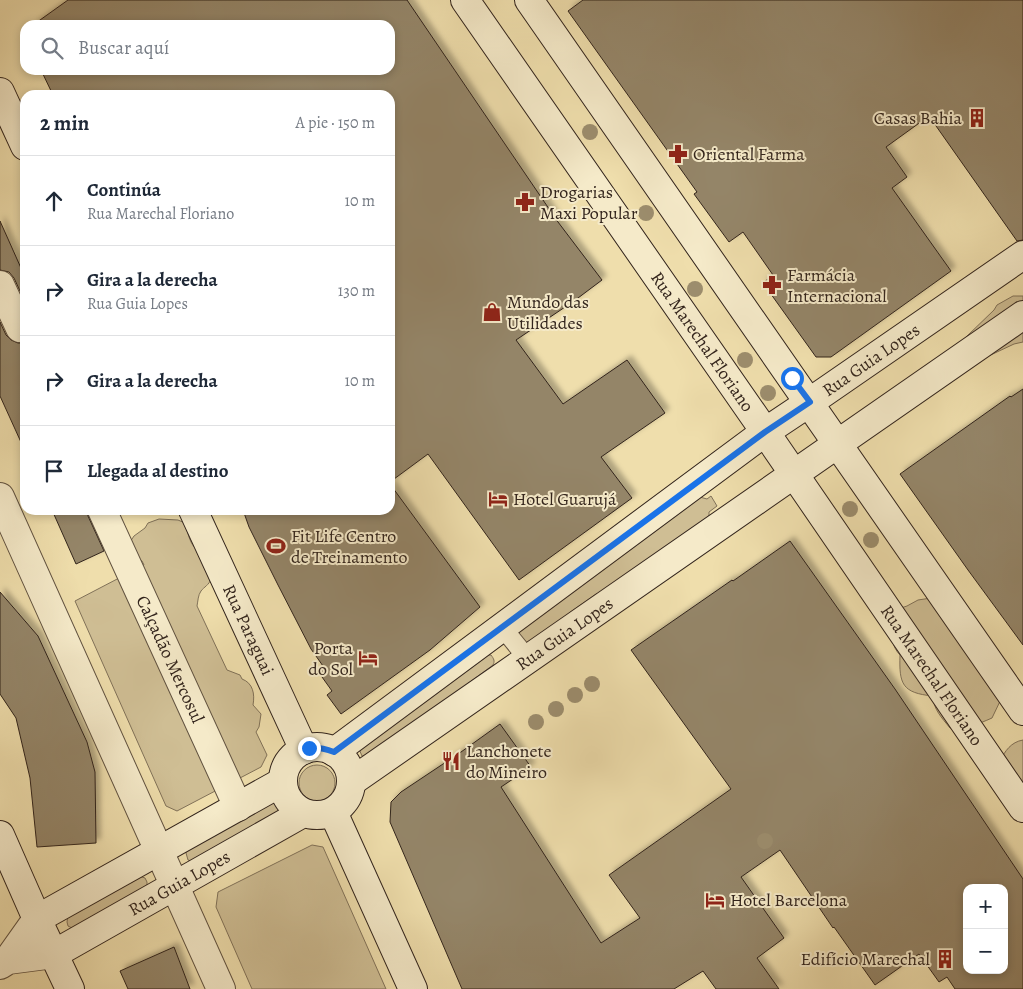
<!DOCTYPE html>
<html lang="es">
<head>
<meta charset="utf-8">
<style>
  :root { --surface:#fff; --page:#f2f2f3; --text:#1f2937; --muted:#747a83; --line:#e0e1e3 }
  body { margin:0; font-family:Alegreya,serif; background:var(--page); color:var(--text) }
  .controls { position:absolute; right:15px; bottom:15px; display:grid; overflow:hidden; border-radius:10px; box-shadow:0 2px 8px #0003 }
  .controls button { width:45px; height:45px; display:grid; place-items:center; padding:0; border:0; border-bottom:1px solid var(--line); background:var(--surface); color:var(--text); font:25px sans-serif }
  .stop { position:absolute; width:15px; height:15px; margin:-11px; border:4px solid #1a73e8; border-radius:50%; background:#fff }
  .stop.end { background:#1a73e8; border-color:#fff; box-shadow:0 1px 5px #0008 }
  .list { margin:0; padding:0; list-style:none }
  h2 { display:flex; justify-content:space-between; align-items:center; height:65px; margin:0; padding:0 20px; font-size:21px }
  h2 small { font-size:16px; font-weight:400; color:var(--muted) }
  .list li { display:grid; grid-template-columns:32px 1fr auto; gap:15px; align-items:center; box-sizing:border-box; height:90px; padding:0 20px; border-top:1px solid var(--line) }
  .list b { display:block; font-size:19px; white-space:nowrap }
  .list p { margin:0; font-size:16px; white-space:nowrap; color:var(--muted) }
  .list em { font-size:16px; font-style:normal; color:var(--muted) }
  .icon { flex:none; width:28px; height:28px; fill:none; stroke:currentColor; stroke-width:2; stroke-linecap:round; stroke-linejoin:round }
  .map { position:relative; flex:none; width:1023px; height:989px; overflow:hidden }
  .search { position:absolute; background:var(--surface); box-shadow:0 2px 8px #0003; left:20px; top:20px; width:375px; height:55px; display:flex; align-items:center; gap:12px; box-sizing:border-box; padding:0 18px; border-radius:15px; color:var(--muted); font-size:19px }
  .panel { position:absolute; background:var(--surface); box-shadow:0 2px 8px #0003; left:20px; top:90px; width:375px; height:425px; border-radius:15px }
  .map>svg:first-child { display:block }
  .green { fill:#cfbe94; stroke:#807158 }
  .building { fill:#948567; stroke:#32241c; fill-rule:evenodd; filter:url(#shadow) }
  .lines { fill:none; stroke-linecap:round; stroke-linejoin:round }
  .lane-casing { stroke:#615240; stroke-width:20 }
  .street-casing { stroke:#615240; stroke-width:30 }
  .secondary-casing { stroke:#32241c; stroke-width:30 }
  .lane { stroke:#f5eac9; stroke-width:18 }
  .street { stroke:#f5eac9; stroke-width:28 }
  .secondary { stroke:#f5eac9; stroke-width:28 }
  .tree { fill:#9c8d6d }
  .route { stroke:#1a73e8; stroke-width:6 }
  .labels { text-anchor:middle; stroke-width:4; stroke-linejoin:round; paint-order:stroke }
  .poi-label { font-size:18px; fill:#32241c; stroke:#f5eac9; text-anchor:start }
  .street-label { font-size:18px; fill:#32241c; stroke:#f5eac9 }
</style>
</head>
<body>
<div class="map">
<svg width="1023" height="989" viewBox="0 0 1023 989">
  <defs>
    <filter id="shadow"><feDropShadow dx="4.5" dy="-4.5" stdDeviation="2.5" flood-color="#0004"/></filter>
  </defs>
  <rect width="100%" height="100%" fill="#efdeac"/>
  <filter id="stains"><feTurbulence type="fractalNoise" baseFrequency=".004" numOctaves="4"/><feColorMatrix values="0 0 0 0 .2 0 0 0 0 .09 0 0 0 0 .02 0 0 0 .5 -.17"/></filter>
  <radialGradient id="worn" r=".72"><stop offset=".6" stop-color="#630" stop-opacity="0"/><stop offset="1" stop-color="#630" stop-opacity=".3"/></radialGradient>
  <path class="green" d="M1013 296H1023V342L1014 344 980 360 965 350 966 337 994 310 997 305Z
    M689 494 707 499 711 496 717 506 709 512V520L613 585 607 587 603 592 596 594 569 613 567 629 518 648 514 615Z
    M159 519 178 520 185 523C187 529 188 536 191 542 198 556 215 558 211 579 209 585 204 587 201 591 198 595 198 601 197 606L227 670 240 675 242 679C253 683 255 694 253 705L261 714 259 727 256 732 267 755 261 767 177 811 166 806 75 601 144 565 142 561 132 554 130 542 134 536 145 528 148 523Z
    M931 598 1003 695 992 718C978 724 965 730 950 728 942 718 933 709 933 696 902 693 899 684 900 655 892 647 890 634 893 624 895 618 899 613 901 608L907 606 918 600Z
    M485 655H491C494 659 495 661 493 665L369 757 362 756 359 749Z
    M1023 740V812L1000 761C1005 751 1011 742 1023 740Z
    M299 783a18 18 0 1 1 36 0a18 18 0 1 1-36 0Z
    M273 802 279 803 281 810 191 861 188 860 186 853 187 849Z
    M312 845 323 847 386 989H252L216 907 218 892Z
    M139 876 145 878 147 882V886L72 928 68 926 67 922 68 915Z"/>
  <path class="building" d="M68 0H407L558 222 602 280 574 301 516 340 563 404 627 360 665 413 601 457 632 498 519 580 428 454 390 482V95H53L41 70H390V25H33Z
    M583 0H1023V240L1017 241 929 116 886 147 907 177 892 188 951 271 831 357H816L763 283 773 275 743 232 729 242 694 194 697 192 568 11Z
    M0 221 25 277V302L14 278 9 272 0 270Z
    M0 322 6 335 11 340 18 343H25V451L0 396Z
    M1023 389V645L968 570 900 474 1010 396 1011 397Z
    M390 484 480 607 430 650 341 714 327 695 332 691 317 670 323 666 311 649 278 585 249 527 243 510H390Z
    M52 510H87L88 516 104 551 76 564Z
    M790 541 895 689 1023 879V989H955L947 977 939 982 919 954 875 985 834 927 833 928 780 850 741 877 784 938 757 958 779 989H716L703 971 674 989H462L390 822 391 802 401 792 461 752 500 724 531 767 501 787 601 943 640 918 609 875 731 789 631 650 732 580 733 581ZM967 888H1004V970H967Z
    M0 592 38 636 87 742 95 772 96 843 37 847 30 778 16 718 0 694Z
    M174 947 190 989H128L120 971Z"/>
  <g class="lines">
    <g class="lane-casing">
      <path id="lane" d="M502 627 528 659"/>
    </g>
    <g class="street-casing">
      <g id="street">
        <path d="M0 285 20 328"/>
        <path d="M0 497 221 989"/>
        <path id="s1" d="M102 510 238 807"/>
        <path d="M8 960 37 919"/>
        <path d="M0 965 8 960 54 954"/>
      </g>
    </g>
    <g class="secondary-casing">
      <g id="secondary">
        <path id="s2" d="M465 0 759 423 1023 808"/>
        <path d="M529 0 1023 711"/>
        <path d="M0 92 25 146"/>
        <path id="s3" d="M193 510 304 750"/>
        <circle cx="317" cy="781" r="34"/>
        <path id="s4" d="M334 752 765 432 810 402 1023 255"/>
        <path id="s5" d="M351 782 1023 315"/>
        <path d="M333 812 413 989"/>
        <path d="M0 835 37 919 70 989"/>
        <path d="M37 919 282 782"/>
        <path id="s6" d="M54 954 303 813"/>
      </g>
    </g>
    <use href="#lane" class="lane"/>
    <use href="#street" class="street"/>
    <use href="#secondary" class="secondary"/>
  </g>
  <g class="tree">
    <circle cx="590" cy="132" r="8"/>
    <circle cx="646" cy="213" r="8"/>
    <circle cx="695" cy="289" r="8"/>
    <circle cx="745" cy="360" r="8"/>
    <circle cx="768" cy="393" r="8"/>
    <circle cx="850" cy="509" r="8"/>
    <circle cx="871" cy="540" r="8"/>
    <circle cx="592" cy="684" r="8"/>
    <circle cx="575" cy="695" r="8"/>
    <circle cx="556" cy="709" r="8"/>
    <circle cx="536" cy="722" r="8"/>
    <circle cx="765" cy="841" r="8"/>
  </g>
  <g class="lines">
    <path class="route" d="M309 748C318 747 326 749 334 752L765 432 810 402 792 378"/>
  </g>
  <defs>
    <g id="building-bare" transform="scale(1.5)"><path d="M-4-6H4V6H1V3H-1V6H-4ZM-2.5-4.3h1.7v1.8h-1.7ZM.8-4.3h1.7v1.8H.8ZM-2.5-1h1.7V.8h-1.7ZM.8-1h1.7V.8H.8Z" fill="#8f2418" stroke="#f5eac9" stroke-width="2.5" paint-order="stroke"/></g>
    <g id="pharmacy-bare" transform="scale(1.5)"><path d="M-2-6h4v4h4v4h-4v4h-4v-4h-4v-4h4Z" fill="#8f2418" stroke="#f5eac9" stroke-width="2.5" paint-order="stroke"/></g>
    <g id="shop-bare" transform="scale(1.5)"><path d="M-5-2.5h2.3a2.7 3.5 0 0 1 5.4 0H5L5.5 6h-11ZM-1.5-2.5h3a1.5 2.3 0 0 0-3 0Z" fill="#8f2418" stroke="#f5eac9" stroke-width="2.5" paint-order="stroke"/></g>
    <g id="hotel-bare" transform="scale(1.5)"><path d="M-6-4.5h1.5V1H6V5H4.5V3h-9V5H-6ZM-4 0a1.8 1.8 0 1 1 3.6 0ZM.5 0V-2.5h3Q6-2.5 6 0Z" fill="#8f2418" stroke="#f5eac9" stroke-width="2.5" paint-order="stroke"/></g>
    <g id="stadium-bare" transform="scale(1.5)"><path d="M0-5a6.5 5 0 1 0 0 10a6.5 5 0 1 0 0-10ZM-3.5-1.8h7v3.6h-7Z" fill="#8f2418" stroke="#f5eac9" stroke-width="2.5" paint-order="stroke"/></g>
    <g id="restaurant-bare" transform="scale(1.5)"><path d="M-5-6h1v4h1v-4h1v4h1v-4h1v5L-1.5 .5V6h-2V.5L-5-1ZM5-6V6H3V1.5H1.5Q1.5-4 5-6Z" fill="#8f2418" stroke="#f5eac9" stroke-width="2.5" paint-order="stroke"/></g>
  </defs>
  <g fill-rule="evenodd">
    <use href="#building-bare" x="977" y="118"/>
    <use href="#pharmacy-bare" x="678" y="154"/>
    <use href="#pharmacy-bare" x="525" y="202"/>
    <use href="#pharmacy-bare" x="772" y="285"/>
    <use href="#shop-bare" x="492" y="312"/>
    <use href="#hotel-bare" x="498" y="499"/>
    <use href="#stadium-bare" x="276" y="546"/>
    <use href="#hotel-bare" x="368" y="658"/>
    <use href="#restaurant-bare" x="451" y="761"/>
    <use href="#hotel-bare" x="715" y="900"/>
    <use href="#building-bare" x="945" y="959"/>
  </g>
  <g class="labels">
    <g class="poi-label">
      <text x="962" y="124" text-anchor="end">Casas Bahia</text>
      <text x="693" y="160">Oriental Farma</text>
      <text x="540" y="198">Drogarias<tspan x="540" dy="21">Maxi Popular</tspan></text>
      <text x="787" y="281">Farmácia<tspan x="787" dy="21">Internacional</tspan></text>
      <text x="507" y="308">Mundo das<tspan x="507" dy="21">Utilidades</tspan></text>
      <text x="513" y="505">Hotel Guarujá</text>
      <text x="291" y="542">Fit Life Centro<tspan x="291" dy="21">de Treinamento</tspan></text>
      <text x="353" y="654" text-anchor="end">Porta<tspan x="353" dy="21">do Sol</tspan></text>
      <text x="466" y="757">Lanchonete<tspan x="466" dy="21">do Mineiro</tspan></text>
      <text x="730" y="906">Hotel Barcelona</text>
      <text x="930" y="965" text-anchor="end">Edifício Marechal</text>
    </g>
    <g class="street-label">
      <text dy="6" stroke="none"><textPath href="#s2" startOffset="416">Rua Marechal Floriano</textPath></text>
      <text dy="6" stroke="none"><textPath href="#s4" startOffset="665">Rua Guia Lopes</textPath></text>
      <text dy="6" stroke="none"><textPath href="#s3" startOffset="132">Rua Paraguai</textPath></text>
      <text dy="6" stroke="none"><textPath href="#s5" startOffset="260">Rua Guia Lopes</textPath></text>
      <text dy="6" stroke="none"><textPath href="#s1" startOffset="164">Calçadão Mercosul</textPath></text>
      <text dy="6" stroke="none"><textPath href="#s2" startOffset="821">Rua Marechal Floriano</textPath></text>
      <text dy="6" stroke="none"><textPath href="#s6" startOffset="144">Rua Guia Lopes</textPath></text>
    </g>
  </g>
  <rect width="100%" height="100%" filter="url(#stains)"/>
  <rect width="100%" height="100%" fill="url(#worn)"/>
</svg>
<div class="controls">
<button>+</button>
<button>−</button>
</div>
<div class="stop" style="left:792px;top:378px"></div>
<div class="stop end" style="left:309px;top:748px"></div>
<div class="search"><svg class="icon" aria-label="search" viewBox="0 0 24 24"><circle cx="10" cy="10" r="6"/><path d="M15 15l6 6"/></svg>Buscar aquí</div>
<section class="panel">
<h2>2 min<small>A pie · 150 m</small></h2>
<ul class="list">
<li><svg class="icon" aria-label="ahead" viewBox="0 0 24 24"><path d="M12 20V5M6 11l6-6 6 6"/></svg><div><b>Continúa</b><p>Rua Marechal Floriano</p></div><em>10 m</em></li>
<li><svg class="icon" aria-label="right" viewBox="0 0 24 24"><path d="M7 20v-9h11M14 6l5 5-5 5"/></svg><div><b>Gira a la derecha</b><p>Rua Guia Lopes</p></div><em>130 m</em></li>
<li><svg class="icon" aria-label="right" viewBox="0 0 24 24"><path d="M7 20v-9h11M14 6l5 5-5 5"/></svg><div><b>Gira a la derecha</b></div><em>10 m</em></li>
<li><svg class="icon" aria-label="arrive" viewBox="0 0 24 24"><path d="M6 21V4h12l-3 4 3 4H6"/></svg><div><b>Llegada al destino</b></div></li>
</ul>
</section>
</div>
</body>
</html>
